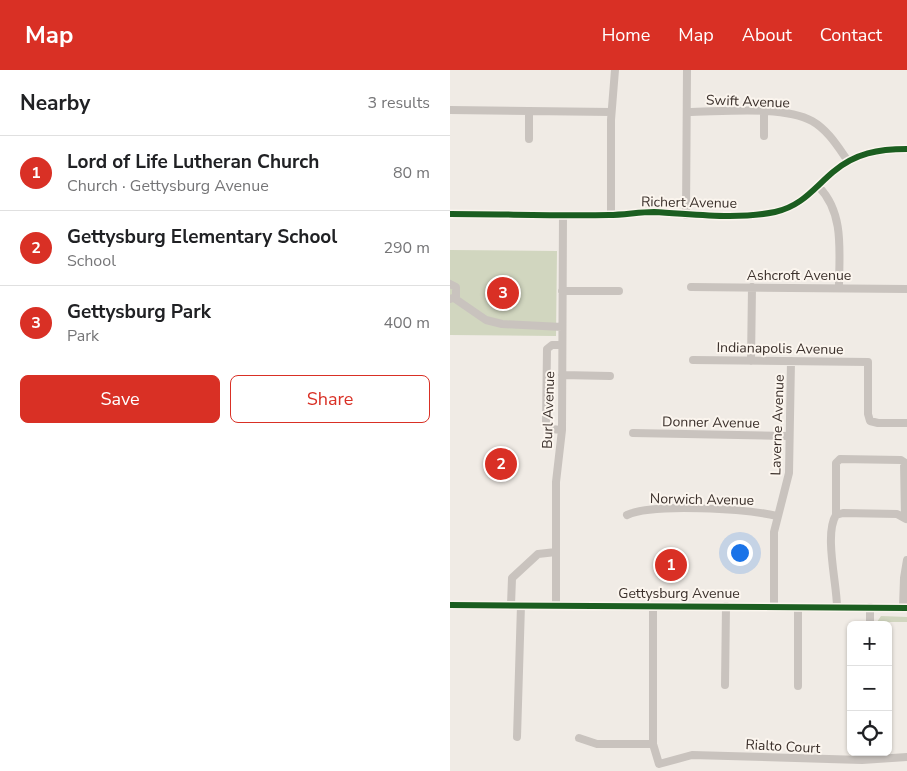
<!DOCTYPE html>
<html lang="en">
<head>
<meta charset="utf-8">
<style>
  :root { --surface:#fff; --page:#f6f6f6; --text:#202124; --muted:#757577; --line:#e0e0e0; --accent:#d93025 }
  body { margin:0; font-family:"Nunito Sans",sans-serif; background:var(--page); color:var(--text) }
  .controls { position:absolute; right:15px; bottom:15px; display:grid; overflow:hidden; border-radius:8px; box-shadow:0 1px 4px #0004 }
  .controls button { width:45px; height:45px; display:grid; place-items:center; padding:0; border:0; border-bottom:1px solid var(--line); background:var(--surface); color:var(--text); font:25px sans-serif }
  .you { position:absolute; left:289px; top:482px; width:18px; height:18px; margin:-12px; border:4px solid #fff; border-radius:50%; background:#1a73e8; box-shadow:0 0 0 8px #1a73e833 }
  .badge { display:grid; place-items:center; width:32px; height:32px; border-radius:50%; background:var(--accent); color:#fff; font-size:16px; font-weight:700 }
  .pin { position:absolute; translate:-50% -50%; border:2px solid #fff; box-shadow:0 1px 5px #0006 }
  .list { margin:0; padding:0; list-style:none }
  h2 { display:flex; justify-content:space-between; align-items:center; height:65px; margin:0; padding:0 20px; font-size:21px }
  h2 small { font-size:16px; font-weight:400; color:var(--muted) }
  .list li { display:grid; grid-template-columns:32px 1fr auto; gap:15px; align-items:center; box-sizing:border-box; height:75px; padding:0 20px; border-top:1px solid var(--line) }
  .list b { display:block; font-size:19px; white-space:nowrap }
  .list p { margin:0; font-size:16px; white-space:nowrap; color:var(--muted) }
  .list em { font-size:16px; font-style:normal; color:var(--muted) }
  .actions { display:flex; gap:10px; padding:15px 20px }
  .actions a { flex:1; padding:11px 0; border:1px solid var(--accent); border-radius:8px; text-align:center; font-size:18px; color:var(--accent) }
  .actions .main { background:var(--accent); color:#fff }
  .icon { flex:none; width:28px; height:28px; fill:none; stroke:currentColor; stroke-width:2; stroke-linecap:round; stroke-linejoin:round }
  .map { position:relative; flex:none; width:457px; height:701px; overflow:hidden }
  header { display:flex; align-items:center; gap:30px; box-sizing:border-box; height:70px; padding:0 25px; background:var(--accent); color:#fff }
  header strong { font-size:24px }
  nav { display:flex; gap:28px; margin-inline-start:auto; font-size:18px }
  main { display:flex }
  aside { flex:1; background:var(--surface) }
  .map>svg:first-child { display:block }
  .green { fill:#d1d6bf }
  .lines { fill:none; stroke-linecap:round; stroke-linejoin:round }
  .minor { stroke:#c9c3be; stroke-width:8 }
  .cycleway-casing { stroke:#fbf5ee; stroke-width:9 }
  .cycleway { stroke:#1b5e20; stroke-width:6 }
  .labels { text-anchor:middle; stroke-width:4; stroke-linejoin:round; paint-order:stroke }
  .street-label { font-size:14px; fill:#3b302b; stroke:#fbf5ee }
</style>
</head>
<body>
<header>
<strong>Map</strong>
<nav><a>Home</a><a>Map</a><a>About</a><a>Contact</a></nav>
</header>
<main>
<aside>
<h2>Nearby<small>3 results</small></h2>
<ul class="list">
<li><span class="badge">1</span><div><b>Lord of Life Lutheran Church</b><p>Church · Gettysburg Avenue</p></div><em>80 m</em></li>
<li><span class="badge">2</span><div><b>Gettysburg Elementary School</b><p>School</p></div><em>290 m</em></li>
<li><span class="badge">3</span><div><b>Gettysburg Park</b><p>Park</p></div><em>400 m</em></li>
</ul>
<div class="actions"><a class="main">Save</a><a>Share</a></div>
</aside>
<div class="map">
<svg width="457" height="701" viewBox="0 0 457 701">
  <rect width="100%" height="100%" fill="#f0ebe5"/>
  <path class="green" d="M0 180 107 181 106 266 0 265Z
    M431 546 457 547V552H427Z"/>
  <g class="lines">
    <path class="minor" d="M0 40 161 42
      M79 41V69
      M237 42C271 42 333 35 362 51 378 60 388 77 398 91
      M314 42V66
      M369 117C395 144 389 183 389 218
      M0 144C53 144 106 146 159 145 174 145 189 142 204 142 245 144 285 150 325 142 352 136 364 118 383 102 405 83 429 79 457 79
      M161 145V50L165 0
      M236 145 237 0
      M0 214 6 217V227L0 229
      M241 217 457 219
      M112 221H169
      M4 228 36 250 52 254 112 257
      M243 290 418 292V344L420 351 428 353H457
      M301 291 302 217
      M112 305 160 306
      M112 360 101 359 96 354 97 279 102 275H112
      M183 363 338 366
      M177 445C204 433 297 439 327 446
      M386 445V393L390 389 451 390 454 392 455 447
      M0 535 457 538
      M61 535 62 508 88 484 106 482
      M106 535V412L112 360 113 145
      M203 536V674L209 694 242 685 412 690 457 687
      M324 537V462L339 403 341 291
      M348 537V616
      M387 537C387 514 374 464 386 445L393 443 447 444 456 449
      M453 538 454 508 457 490
      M420 555V537
      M275 615 276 536
      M67 667 71 535
      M129 668 147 674H203"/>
    <g class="cycleway-casing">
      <path id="cycleway" d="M0 144C53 144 106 146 159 145 174 145 189 142 204 142 245 144 285 150 325 142 352 136 364 118 383 102 405 83 429 79 457 79
        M0 535 457 538"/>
    </g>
    <use href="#cycleway" class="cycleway"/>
  </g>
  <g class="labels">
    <g class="street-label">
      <text transform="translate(298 31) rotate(2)" y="5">Swift Avenue</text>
      <text transform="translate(239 132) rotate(1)" y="5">Richert Avenue</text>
      <text x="349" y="210">Ashcroft Avenue</text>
      <text transform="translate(330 278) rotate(1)" y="5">Indianapolis Avenue</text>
      <text transform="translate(98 340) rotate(-88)" y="5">Burl Avenue</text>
      <text transform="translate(261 352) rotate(1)" y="5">Donner Avenue</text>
      <text transform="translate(327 355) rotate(-88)" y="5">Laverne Avenue</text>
      <text transform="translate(252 429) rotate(1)" y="5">Norwich Avenue</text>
      <text x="229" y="528">Gettysburg Avenue</text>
      <text transform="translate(333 676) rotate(3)" y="5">Rialto Court</text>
    </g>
  </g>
</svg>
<div class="controls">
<button>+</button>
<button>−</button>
<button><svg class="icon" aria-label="locate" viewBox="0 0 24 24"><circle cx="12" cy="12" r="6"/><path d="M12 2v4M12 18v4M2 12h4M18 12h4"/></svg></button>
</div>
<div class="you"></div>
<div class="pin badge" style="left:221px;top:495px">1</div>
<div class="pin badge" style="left:51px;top:394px">2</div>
<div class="pin badge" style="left:53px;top:223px">3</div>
</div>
</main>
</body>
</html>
